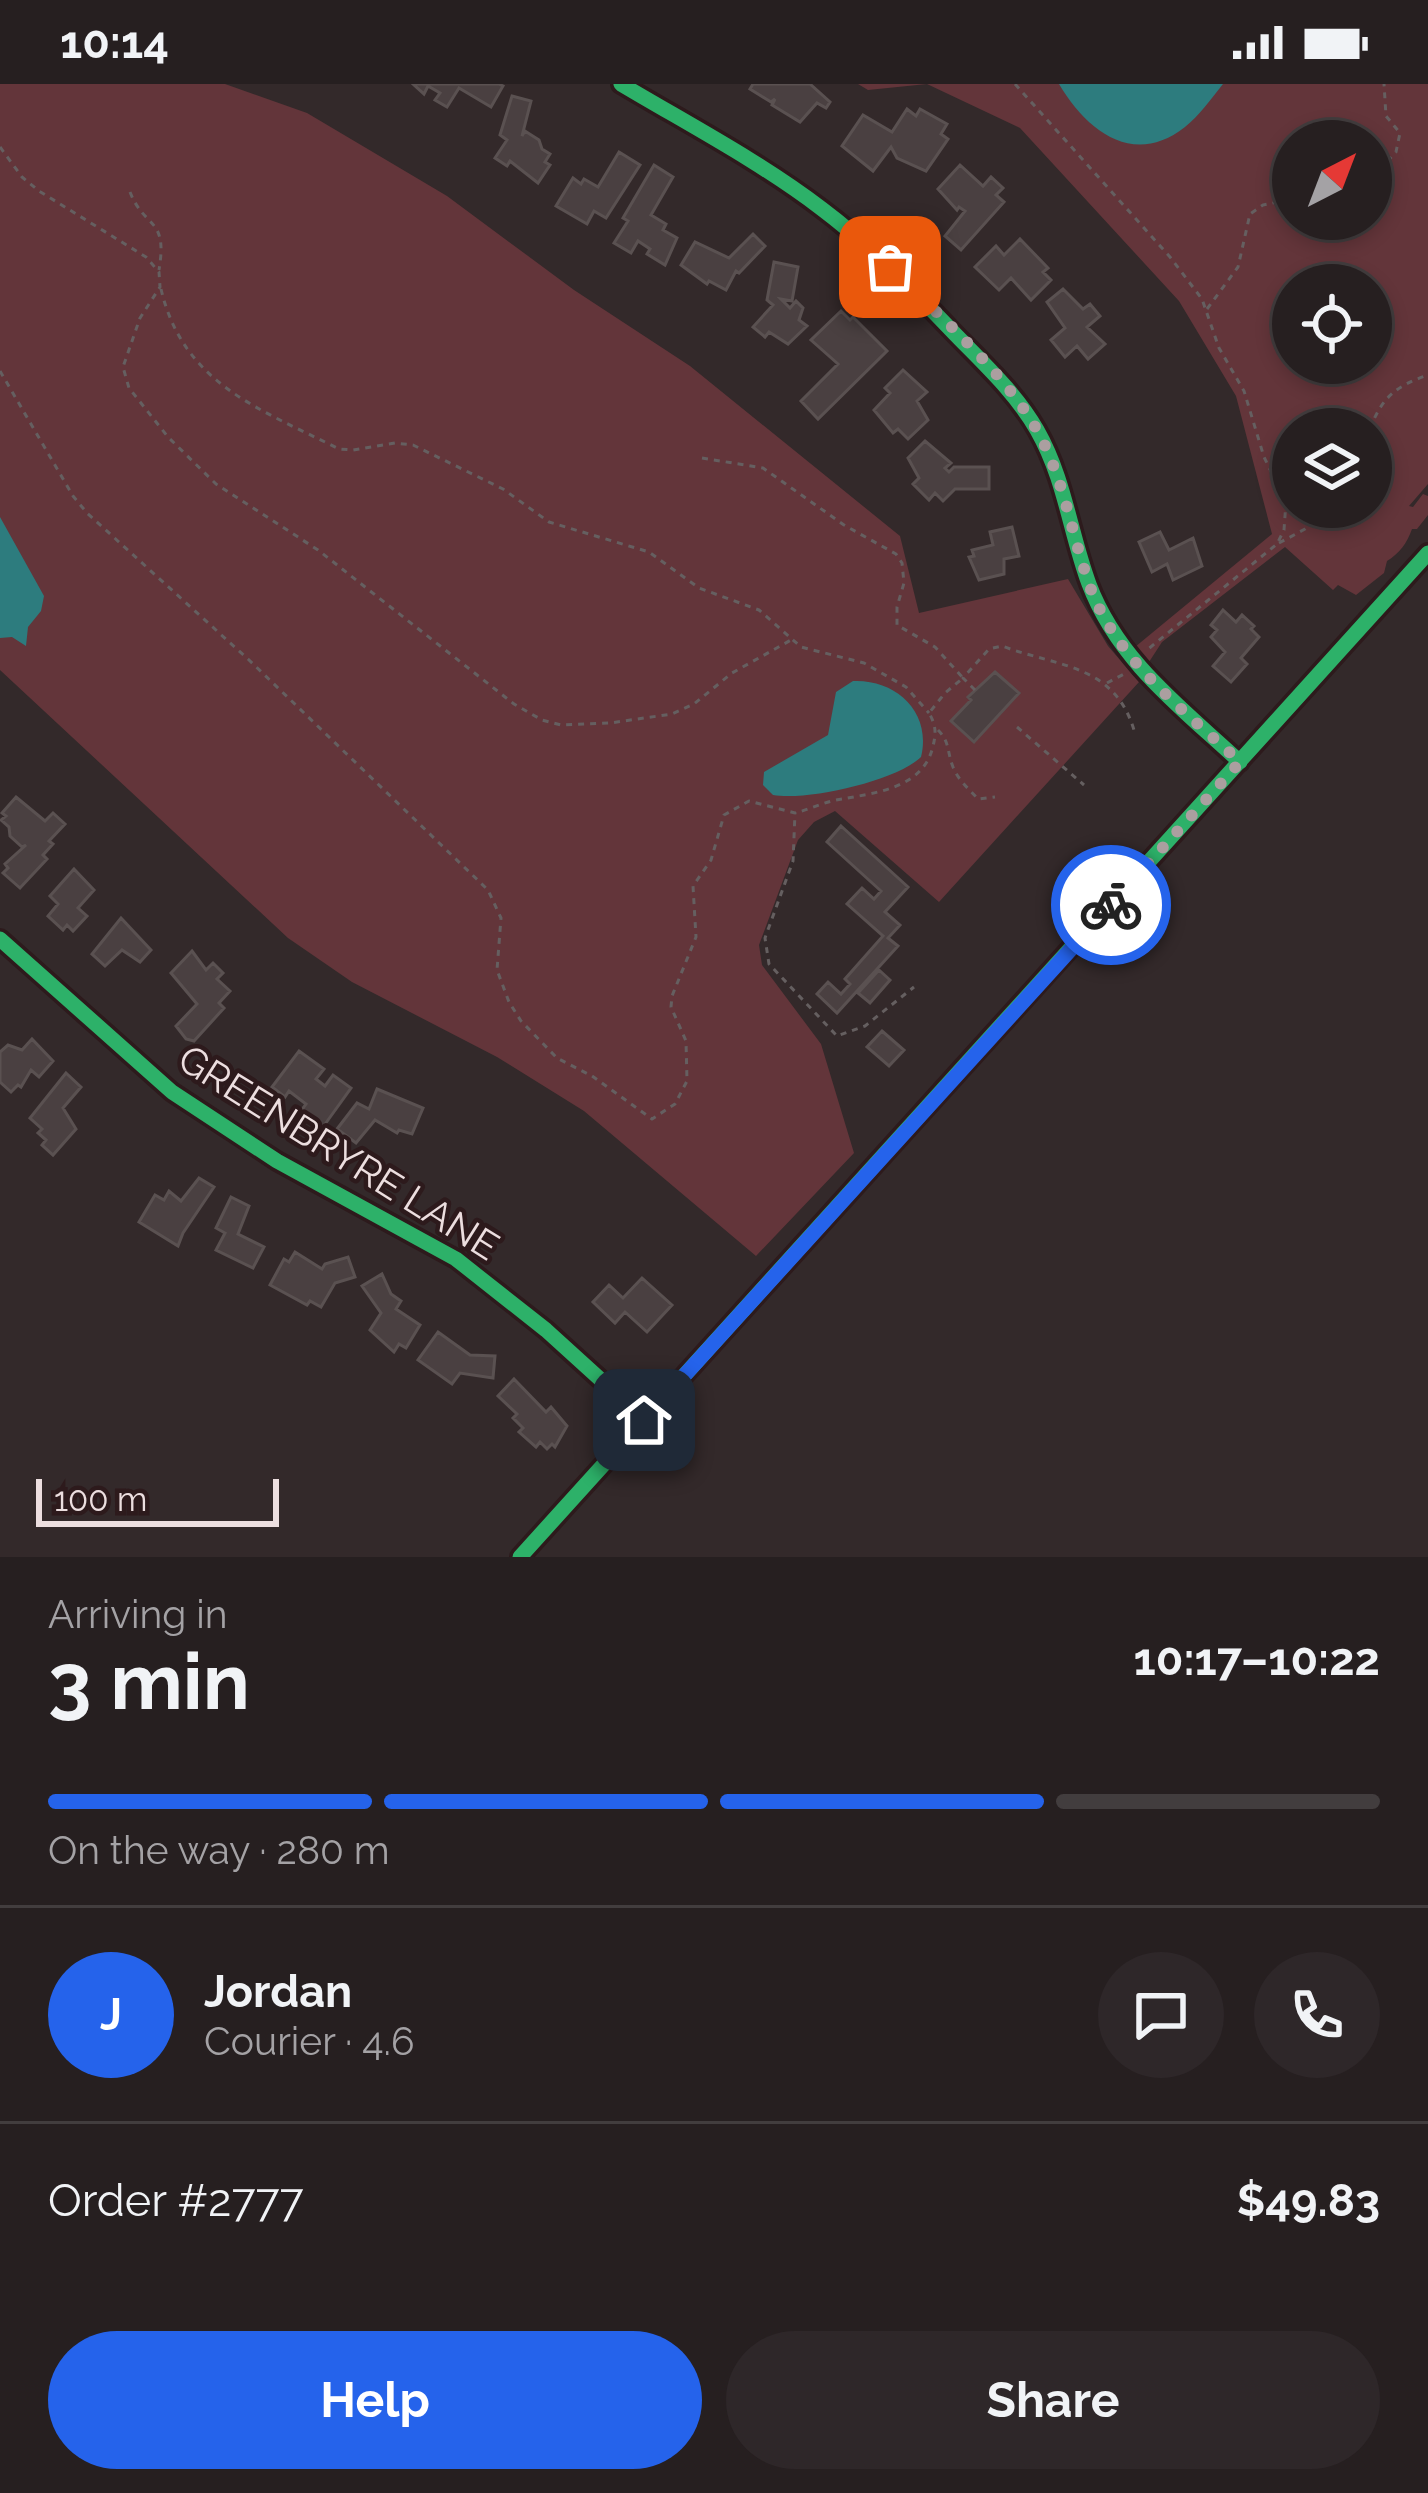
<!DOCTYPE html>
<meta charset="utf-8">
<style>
:root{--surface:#261f20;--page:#2e2729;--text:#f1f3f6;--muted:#a4a2a5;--line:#423d3e;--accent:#2563eb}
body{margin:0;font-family:Raleway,sans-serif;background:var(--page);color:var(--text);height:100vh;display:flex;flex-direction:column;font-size:45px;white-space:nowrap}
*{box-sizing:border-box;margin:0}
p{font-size:39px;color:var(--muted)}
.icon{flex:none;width:66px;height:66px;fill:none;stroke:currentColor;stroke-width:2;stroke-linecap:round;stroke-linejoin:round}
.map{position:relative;height:1473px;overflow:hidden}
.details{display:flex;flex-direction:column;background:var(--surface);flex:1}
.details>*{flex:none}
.needle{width:78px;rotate:42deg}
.tools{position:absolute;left:1272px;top:36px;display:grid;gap:24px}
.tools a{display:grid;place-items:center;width:120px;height:120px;border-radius:50%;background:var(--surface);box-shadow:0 6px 18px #0003,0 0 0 3px var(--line);font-size:60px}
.scale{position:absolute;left:36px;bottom:30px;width:243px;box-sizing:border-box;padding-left:12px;border:6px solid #ecdedf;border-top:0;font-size:33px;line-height:42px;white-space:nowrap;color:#ecdedf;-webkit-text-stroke:9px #2d1a1c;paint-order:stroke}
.pin{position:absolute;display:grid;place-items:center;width:102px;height:102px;color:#fff;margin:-51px;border-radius:24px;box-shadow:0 6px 18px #0006}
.courier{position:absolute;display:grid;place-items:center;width:120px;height:120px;margin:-60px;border:9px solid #2563eb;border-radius:50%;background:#fff;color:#222;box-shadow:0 3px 15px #0007}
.head em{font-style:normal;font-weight:700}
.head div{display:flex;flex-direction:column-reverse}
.head{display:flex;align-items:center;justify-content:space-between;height:204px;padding:0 48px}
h1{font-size:78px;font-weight:700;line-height:90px}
.bar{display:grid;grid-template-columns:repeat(4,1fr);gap:18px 12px;align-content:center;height:144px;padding:0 48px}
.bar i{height:15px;border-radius:9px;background:var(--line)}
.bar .current{background:var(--accent)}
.bar p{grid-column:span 4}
.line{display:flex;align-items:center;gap:30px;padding:0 48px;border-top:3px solid var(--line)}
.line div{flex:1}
.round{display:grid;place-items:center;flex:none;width:126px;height:126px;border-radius:63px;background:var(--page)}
.button{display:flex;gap:24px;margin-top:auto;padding:24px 48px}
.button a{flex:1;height:138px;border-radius:72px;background:var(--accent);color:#fff;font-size:48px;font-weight:700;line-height:138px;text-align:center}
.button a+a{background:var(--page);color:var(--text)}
.status{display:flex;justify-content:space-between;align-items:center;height:84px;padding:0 60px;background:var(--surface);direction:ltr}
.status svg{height:33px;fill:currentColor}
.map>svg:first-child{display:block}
.green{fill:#63353a;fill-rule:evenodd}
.water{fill:#2d7c7e}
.building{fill:#4a4041;stroke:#5a5151;stroke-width:3}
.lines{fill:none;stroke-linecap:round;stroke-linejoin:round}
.path{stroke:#655f60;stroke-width:3;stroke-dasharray:6 6;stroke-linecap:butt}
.minor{stroke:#666262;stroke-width:14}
.tertiary{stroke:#666262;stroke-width:16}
.cycleway-casing{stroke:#2d1a1c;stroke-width:22}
.cycleway{stroke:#2db169;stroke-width:15}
.done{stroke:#ab9fa0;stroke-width:12;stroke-dasharray:0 21.6}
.route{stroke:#2563eb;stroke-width:15}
.labels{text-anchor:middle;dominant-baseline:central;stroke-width:9;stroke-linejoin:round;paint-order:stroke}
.street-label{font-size:39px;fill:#ecdedf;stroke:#2d1a1c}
</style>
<div class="status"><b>10:14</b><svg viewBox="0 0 49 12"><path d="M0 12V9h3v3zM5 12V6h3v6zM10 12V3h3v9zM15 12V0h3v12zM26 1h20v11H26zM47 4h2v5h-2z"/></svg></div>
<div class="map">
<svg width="1428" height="1473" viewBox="0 0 1428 1473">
<rect width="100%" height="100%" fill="#33292a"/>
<path class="green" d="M0 0H225L307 29 447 112 574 206 690 282 900 452 919 529 1068 495 1108 562 1139 598 939 818 835 727 814 738 798 756 759 861 762 881 821 960 854 1069 756 1172 584 1027 497 973 352 898 288 854 0 586Z
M858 0H1428V400L1409 422 1413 423 1423 410 1428 412V431L1417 445H1412C1407 459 1400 469 1387 477L1384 489 1356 511 1338 501 1333 506 1285 463 1162 558 1149 578 1135 563 1272 450 1236 312 1179 217 1020 44 927 0 868 6ZM1293 57H1371V135H1293ZM1293 201H1371V279H1293ZM1293 345H1371V423H1293Z"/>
<path class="water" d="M1059 0H1223C1211 15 1199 32 1185 43 1133 84 1086 46 1059 0Z
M0 433 44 512 41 527 28 543 26 562 12 553 0 554Z
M853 597C896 595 932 628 921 673 896 697 808 717 773 711L763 701 764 688 828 651 836 608Z"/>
<path class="building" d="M413 0H499L503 2 491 23 459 4 447 23 435 16 440 9 428 2 424 10Z
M753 0H810L830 18 826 24 817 19 800 38 772 21 775 15 771 18 750 5Z
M512 12 531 17 522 52 525 47 539 56 542 65 550 70 545 78 550 81 538 99 510 77 507 82 495 74 507 56 500 51Z
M907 25 916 32 920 25 947 40 941 50 948 55 926 87 897 74 891 63 873 87 842 62 863 31 892 48Z
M619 68 640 81 606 134 594 127 587 140 556 122 573 94 581 100 584 95 598 103Z
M654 81 673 93 651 131 666 140 663 146 677 154 665 181 647 170 650 165 638 157 631 169 614 159 628 137 623 134Z
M960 81 983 102 991 93 1003 104 996 111 1004 118 961 166 945 152 965 127 959 123 957 126 938 105Z
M753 150 765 162 739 189 736 187 726 206 709 197 707 200 681 181 695 158 729 174Z
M1020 155 1048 184 1043 188 1051 196 1031 216 1011 194 999 206 975 183 996 162 1004 171Z
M774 178 798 183 792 217 781 215 790 224 796 217 803 224 799 236 807 242 788 260 769 248 765 253 753 243 773 221 767 216Z
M1063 205 1083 225 1090 220 1100 232 1087 243 1105 260 1088 275 1077 262 1065 273 1051 256 1065 244 1047 218Z
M841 227 850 236 853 233 887 267 818 335 801 317 838 280 811 256Z
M903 286 927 308 917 317 928 336 908 355 898 345 893 349 874 326 890 309 885 304Z
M925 357 951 379 945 384 949 388 954 383H989V405H955L943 417 935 409 929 416 913 400 919 394 908 374Z
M1012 443 1019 472 1004 475V490L979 496 969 473 974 472 972 466 993 461 990 448Z
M1160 448 1169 466 1193 454 1202 482 1173 496 1167 480 1152 488 1139 458Z
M1223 526 1236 538 1242 531 1254 542 1251 545 1259 553 1241 574 1247 580 1231 598 1213 582 1225 568 1211 553 1217 546 1211 541Z
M995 588 1019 609 974 658 951 637 971 616 968 613Z
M16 713 45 737 53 729 65 740 49 757 53 760 43 771 47 775 20 804 3 789 8 784 5 780 26 761 22 763 10 752 9 743 1 736 6 732 2 729Z
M841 742 908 803 885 828 900 841 888 854 898 862 837 929 817 910 828 898 841 910 850 900 845 895 883 852 847 820 862 804 874 815 881 807 827 758Z
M74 785 94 806 78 824 87 832 73 847 67 841 63 846 48 832 58 820 50 812Z
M121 834 151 866 140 878 122 866 105 882 92 870Z
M192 867 206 886 213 879 223 889 217 895 230 907 219 919 224 924 194 957 186 955 176 942 197 920 171 889Z
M879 886 890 896 870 919 858 909Z
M882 947 904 966 889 982 867 963Z
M32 955 53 977 39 993 31 986 21 1003 18 1001 11 1008 0 998V968L8 961 22 966Z
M299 967 324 985 316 995 325 1002 333 991 351 1004 323 1043 301 1027 306 1020 289 1007 285 1013 272 1003Z
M66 989 81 1003 63 1024 76 1045 53 1071 42 1061 46 1056 38 1049 42 1045 30 1034Z
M377 1005 423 1024 412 1050 399 1046 397 1049 375 1036 356 1059 337 1045 357 1019 369 1025Z
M199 1094 214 1103 183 1149 178 1162 139 1138 155 1111 164 1116 169 1107 181 1117Z
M231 1113 249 1122 238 1150 264 1163 253 1184 216 1166 225 1149 216 1144Z
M295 1168 322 1185 325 1180 348 1173 355 1193 335 1199 321 1223 310 1217 307 1221 270 1201 284 1175 289 1178Z
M382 1190 391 1210 401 1217 396 1225 420 1241 406 1264 399 1260 394 1268 370 1246 381 1229 362 1202Z
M642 1194 672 1221 647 1248 625 1228 615 1239 593 1218 609 1201 623 1214Z
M438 1248 470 1271 495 1272 493 1294 460 1289 452 1300 418 1276Z
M514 1295 546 1328 551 1323 567 1342 555 1363 552 1360 547 1365 540 1358 536 1363 519 1348 523 1344 513 1334 517 1330 498 1312Z"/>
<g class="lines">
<path class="path" d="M1015 0 1170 173 1202 215 1219 264 1244 307 1264 373 1286 418 1284 446 1277 460 1147 566
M0 63 22 93 39 107 146 173 159 188 160 203 140 234 123 283 129 304 168 353 216 400 318 466 514 620 542 636 561 641 610 639 672 630 694 620 732 589 791 556
M1371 95 1396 68 1400 49 1386 32 1384 0
M130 108C145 146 168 132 159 186
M161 205C183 300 260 325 339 365L353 366 395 359 413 361 503 405 549 438 649 468 699 504 759 526 801 563 864 579 906 603 929 629
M1207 225 1238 183 1250 130 1263 121 1293 115
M0 287 73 412 87 429 249 576 488 806 501 834 497 886 509 918 521 937 557 974 592 992 652 1035 675 1020 687 997 686 957 671 923 672 912 696 853 693 802 711 776 724 731 749 717 795 729 793 777 765 854 769 880 837 952 865 942 914 903
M1370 345C1382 313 1396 302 1428 291
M702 374 763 384 844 441 896 470 902 479 904 499 897 523V541L935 563 963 594 945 609 929 629C937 643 936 651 932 666 921 704 875 709 842 715 826 717 811 725 795 729
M1279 459 1305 445 1329 423
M1107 599 1124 590
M975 606 963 594 989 565 1002 562C1058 583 1114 580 1134 646
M1017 643 1084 701
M938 646C950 658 947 668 953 683 958 696 969 705 978 715L995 713"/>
<path class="minor" d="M0 855 172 1008 277 1077 456 1175 546 1246 644 1335
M520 1473 1240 678C1182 624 1118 577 1089 500 1070 449 1065 395 1037 346 1016 309 983 279 954 249 912 205 870 161 822 125 759 77 688 40 621 0"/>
<path class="tertiary" d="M1240 678 1428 469"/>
<g class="cycleway-casing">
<path id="cycleway" d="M621 0C688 40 759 77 822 125 870 161 912 205 954 249 983 279 1016 309 1037 346 1065 395 1070 449 1089 500 1118 577 1182 624 1240 678
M0 855 172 1008 277 1077 456 1175 546 1246 644 1335
M520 1473 1428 469"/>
</g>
<use href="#cycleway" class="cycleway"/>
</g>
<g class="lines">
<path class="done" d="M890 183C938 231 1006 289 1038 348 1064 396 1071 447 1088 497 1114 575 1182 624 1240 678L1111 821"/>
<path class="route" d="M644 1336 1111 821"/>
</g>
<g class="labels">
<g class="street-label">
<text transform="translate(339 1068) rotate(32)">GREENBRYRE LANE</text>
</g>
</g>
</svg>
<div class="tools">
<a><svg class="needle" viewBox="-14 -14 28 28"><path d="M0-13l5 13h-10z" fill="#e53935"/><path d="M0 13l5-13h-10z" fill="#a4a2a5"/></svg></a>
<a><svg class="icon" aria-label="locate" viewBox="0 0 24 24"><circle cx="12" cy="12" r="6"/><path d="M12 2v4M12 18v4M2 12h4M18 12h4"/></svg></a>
<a><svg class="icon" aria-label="layers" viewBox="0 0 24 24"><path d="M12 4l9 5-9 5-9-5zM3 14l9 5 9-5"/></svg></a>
</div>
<div class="scale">100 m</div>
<div class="pin" style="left:890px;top:183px;background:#ea580c"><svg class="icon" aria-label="bag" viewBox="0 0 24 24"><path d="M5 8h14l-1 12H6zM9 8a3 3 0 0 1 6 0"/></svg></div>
<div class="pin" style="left:644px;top:1336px;background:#1f2937"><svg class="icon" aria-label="home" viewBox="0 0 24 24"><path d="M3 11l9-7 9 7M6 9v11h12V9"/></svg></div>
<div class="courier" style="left:1111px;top:821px"><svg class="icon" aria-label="bike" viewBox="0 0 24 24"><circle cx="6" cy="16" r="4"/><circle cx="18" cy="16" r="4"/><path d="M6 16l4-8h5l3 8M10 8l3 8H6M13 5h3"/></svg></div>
</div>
<section class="details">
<div class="head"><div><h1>3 min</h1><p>Arriving in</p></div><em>10:17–10:22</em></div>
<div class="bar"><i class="current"></i><i class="current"></i><i class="current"></i><i></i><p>On the way · 280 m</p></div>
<div class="line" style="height:216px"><b class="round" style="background:var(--accent);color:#fff">J</b><div><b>Jordan</b><p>Courier · 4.6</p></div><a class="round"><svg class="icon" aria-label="chat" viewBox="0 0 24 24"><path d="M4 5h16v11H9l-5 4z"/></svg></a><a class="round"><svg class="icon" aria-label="phone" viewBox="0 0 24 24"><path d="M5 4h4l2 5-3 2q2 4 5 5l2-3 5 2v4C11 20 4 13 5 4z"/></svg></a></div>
<div class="line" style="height:156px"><div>Order #2777</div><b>$49.83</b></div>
<div class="button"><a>Help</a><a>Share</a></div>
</section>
